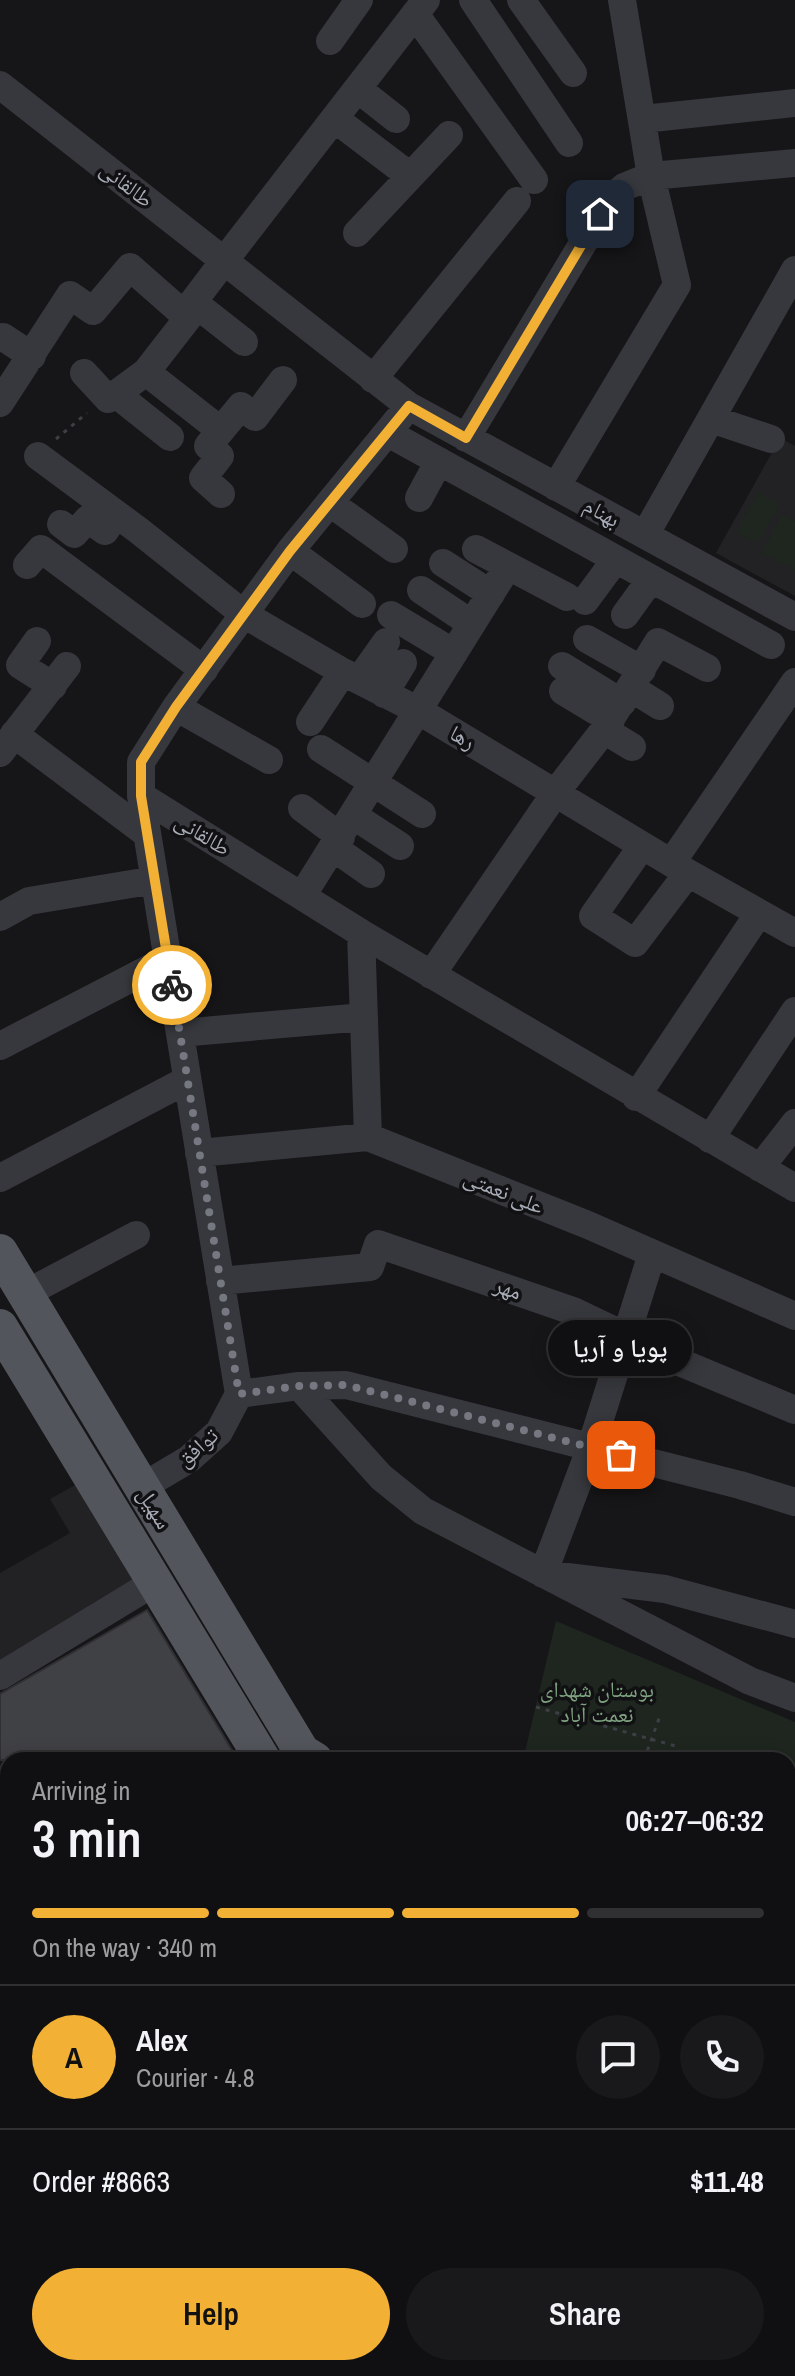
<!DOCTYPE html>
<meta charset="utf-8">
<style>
:root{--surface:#101012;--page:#19191b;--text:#f1f3f6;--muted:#9c9d9f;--line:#303032;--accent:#f2b134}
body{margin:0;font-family:"Archivo Narrow","Noto Naskh Arabic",sans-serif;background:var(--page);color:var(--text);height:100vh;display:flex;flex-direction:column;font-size:30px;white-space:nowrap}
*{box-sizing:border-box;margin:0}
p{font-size:26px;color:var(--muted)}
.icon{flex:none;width:44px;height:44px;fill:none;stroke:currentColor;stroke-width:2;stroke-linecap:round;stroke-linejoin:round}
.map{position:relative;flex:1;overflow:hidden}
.details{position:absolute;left:0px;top:1752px;width:796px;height:624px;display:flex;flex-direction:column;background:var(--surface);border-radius:24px 24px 0 0;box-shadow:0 4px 20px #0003,0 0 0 2px var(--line)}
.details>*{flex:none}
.pin{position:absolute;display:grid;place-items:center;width:68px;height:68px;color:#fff;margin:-34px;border-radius:16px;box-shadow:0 4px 12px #0006}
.courier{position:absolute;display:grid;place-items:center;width:80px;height:80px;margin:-40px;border:6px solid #f2b134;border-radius:50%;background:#fff;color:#222;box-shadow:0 2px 10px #0007}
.bubble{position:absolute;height:56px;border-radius:28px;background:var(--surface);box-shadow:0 4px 20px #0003,0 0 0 2px var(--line);font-size:26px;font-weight:600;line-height:56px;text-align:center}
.head em{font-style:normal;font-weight:600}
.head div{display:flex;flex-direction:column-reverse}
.head{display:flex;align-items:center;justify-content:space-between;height:136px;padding:0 32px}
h1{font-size:52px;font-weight:600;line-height:60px}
.bar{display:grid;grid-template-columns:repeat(4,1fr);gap:12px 8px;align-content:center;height:96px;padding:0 32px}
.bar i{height:10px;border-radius:6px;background:var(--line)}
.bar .selected{background:var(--accent)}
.bar p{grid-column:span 4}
.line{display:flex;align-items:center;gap:20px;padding:0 32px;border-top:2px solid var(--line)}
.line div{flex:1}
.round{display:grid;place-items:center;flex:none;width:84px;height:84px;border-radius:42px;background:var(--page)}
.cta{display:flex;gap:16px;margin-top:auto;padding:16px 32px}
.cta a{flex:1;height:92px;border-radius:48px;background:var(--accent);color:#111;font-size:32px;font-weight:600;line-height:92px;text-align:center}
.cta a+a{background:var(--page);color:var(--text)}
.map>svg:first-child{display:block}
.built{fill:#222225}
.green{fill:#1e261f}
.building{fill:#404145;stroke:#303034;stroke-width:2}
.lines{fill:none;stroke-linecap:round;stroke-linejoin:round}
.path{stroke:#3d3f44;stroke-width:3;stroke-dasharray:4 6;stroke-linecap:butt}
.minor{stroke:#37383d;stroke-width:28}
.major{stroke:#53555c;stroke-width:36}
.done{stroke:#757880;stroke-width:8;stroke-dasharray:0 14.4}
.route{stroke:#f2b134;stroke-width:10}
.labels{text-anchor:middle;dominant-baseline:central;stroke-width:7;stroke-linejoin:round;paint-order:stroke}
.street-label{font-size:22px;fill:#a8adb8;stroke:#111113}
.park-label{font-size:22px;fill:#7fa381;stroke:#111113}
</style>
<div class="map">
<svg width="795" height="2376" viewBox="0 0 795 2376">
<rect width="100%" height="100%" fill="#161618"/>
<path class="built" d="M780 438 795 446V596L716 553Z
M84 1480 144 1583 0 1666V1573L70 1533 50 1499Z
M788 2031 795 2033V2254L788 2253Z
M788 2255H795V2356L788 2357Z"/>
<path class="green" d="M758 492 780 504 758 543 736 532Z
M782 514 795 521V570L762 553Z
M556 1621 795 1722V1986L788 1983V1760H523Z"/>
<path class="building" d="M147 1610 238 1760H0V1694Z"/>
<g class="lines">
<path class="path" d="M56 439 87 413
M536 1707 679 1747
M644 1760 661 1713
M788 1793 795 1794
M788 1867 795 1865
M788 1911 795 1910"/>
<path class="minor" d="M473 0 569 143
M521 0 573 73
M415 14 534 180
M330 41 359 0
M0 85 409 406 795 617
M358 89 396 119
M335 119 410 176
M643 119 795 103
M357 233 449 135
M193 302 244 342
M3 337 32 356
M146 372 220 430
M84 373 108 399
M373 379 517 201
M0 403 70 295 93 311 130 267 188 318
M711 419 771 439
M388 433 771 645
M170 437 116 394 146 372 188 318 193 302 224 261 426 0
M466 438 609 200 624 187 651 176 795 163
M38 456 138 530 245 615 343 672 419 711 688 873 795 933
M556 487 677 285 651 176 622 0
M221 494 203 478 220 456 208 446 241 406 255 417 283 380
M419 498 439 461
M330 503 394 549
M61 524 74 534 88 519 105 531 116 514
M645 535 795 270
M476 549 567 597
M290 551 362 604
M443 563 491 594
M27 565 41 549 204 670
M421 590 472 624
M585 601 616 559
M391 615 454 653
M625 615 651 579
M587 639 642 670
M37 641 20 665 53 686
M562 666 622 703
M359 680 386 642
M631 688 660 706
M563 691 611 720
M384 694 403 663
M176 707 269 760
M310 722 343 672
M604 730 632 747
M14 734 147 834
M321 749 422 814
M0 753 67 666
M141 796 361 933 795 1188
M302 808 341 837
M354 816 400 846
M642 846 593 916 635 943 688 873
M334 848 371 874
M672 862 795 682
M302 896 508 566
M0 917 29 901 155 880
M361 933 368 1137
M431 975 556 792 604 730 658 642 707 668
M180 1033 364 1017
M0 1046 168 959
M636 1097 759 913
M710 1139 795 1011
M199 1153 368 1137 588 1225 795 1316
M760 1168 795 1123
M0 1178 187 1080
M652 1254 591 1447 543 1574 665 1589 795 1624
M220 1281 370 1267 378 1244 573 1311 682 1363 795 1410
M25 1294 136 1235
M299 1386 381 1477 423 1511 750 1681 795 1698
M239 1394 141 796V762L176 707 290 551 409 406
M239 1394 299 1386 346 1385 740 1485 795 1502
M142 1487 189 1459 219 1432 239 1394
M0 1676 155 1582
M0 2003 8 2018
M788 2014 795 2016
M0 2335 8 2332
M266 2368 271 2376
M744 2368 745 2376
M569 2376 628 2368"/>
<path class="major" d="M0 1252 302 1752 315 1760
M0 1327 263 1760
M380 2368V2376
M418 2368 419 2376"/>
</g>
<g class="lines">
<path class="done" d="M172 985 239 1394 299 1386 346 1385 621 1455"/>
<path class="route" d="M172 985 141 796V762L176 707 290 551 409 406 466 438 600 214"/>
</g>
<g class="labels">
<g class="street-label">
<text transform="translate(127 184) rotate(38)">طالقانی</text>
<text transform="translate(602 512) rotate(29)">بهنام</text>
<text transform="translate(463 737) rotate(30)">رها</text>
<text transform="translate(203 834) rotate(32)">طالقانی</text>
<text transform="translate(504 1191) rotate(22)">علی نعمتی</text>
<text transform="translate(508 1288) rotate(19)">مهر</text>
<text transform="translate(197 1447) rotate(-41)">توافق</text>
<text transform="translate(155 1508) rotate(59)">سهیل</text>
</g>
<g class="park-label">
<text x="597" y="1689">بوستان شهدای<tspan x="597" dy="25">نعمت آباد</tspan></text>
</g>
</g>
</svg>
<div class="pin" style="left:621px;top:1455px;background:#ea580c"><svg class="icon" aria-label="bag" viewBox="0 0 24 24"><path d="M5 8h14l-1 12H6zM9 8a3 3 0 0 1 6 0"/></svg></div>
<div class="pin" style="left:600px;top:214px;background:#1f2937"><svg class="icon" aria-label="home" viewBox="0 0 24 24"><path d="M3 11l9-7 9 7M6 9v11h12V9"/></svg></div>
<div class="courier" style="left:172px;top:985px"><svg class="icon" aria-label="bike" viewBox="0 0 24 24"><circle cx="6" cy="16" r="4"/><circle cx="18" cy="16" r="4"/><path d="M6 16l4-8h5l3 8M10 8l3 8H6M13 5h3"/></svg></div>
<div class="bubble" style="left:548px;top:1320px;width:144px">پویا و آریا</div>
<section class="details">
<div class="head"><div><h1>3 min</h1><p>Arriving in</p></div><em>06:27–06:32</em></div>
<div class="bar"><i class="selected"></i><i class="selected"></i><i class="selected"></i><i></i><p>On the way · 340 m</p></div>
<div class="line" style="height:144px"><b class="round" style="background:var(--accent);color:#111">A</b><div><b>Alex</b><p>Courier · 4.8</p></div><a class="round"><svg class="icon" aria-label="chat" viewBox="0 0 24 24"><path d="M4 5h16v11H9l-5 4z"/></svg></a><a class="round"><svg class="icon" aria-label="phone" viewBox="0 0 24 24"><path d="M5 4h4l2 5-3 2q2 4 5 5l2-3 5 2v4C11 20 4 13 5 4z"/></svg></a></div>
<div class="line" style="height:104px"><div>Order #8663</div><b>$11.48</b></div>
<div class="cta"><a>Help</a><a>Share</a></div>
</section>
</div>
